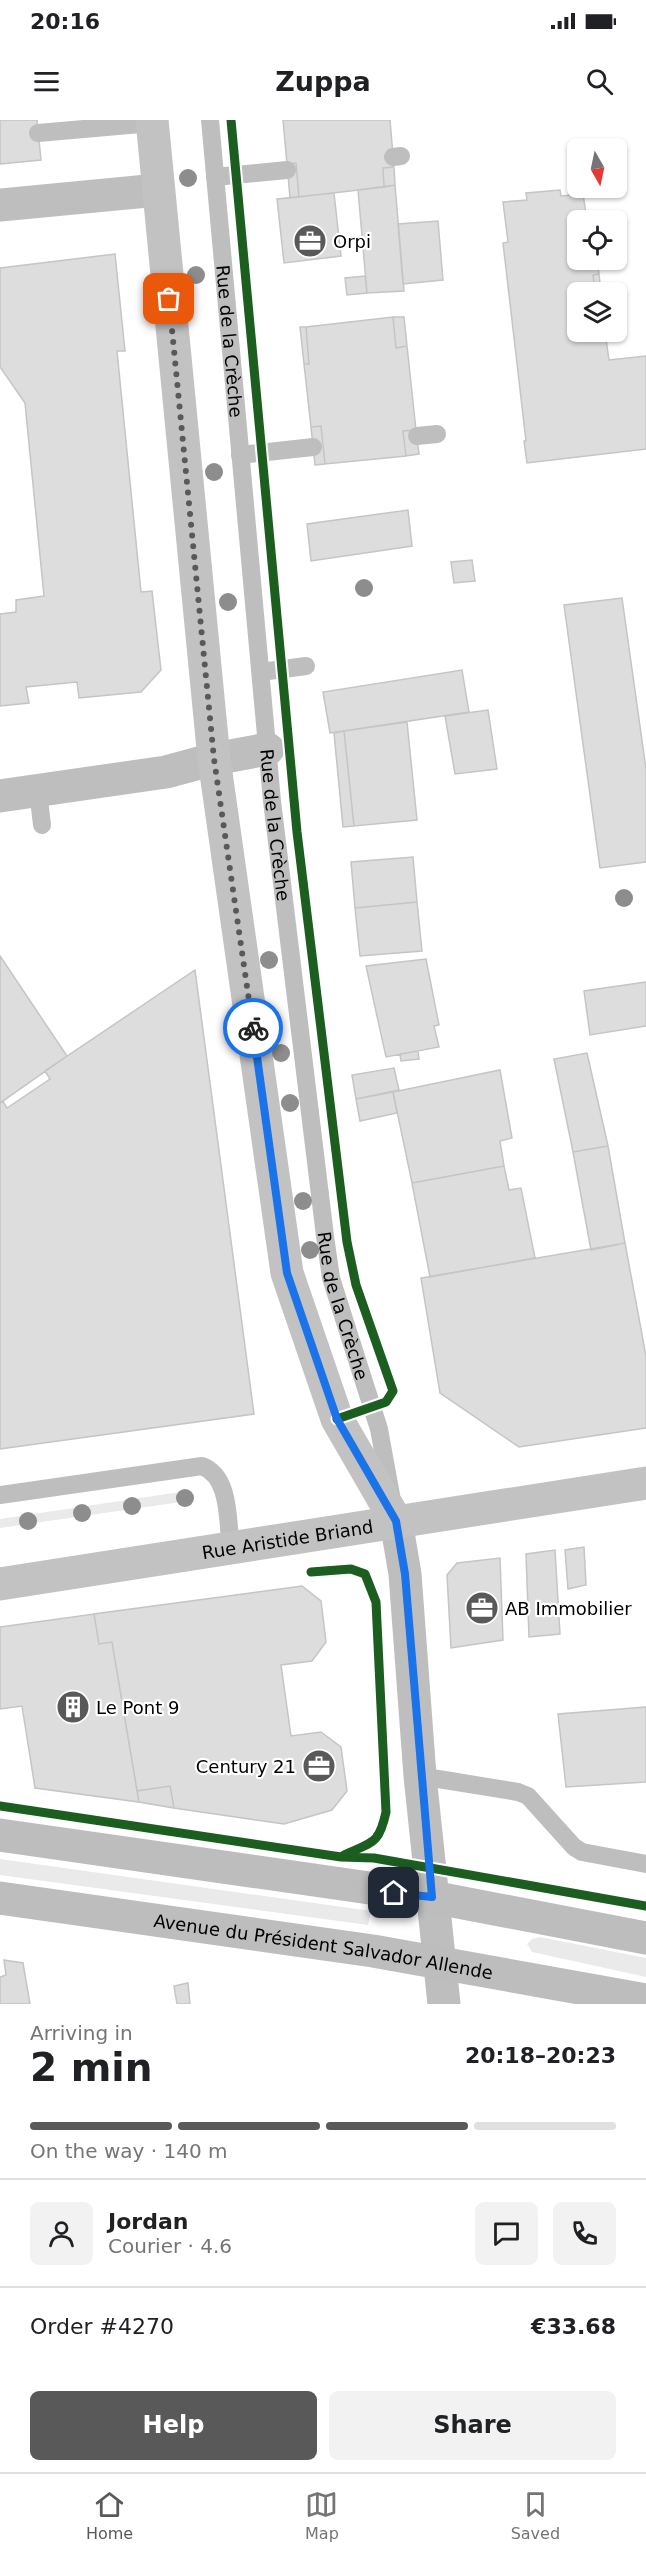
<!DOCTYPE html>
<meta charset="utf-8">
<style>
:root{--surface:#fff;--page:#f2f2f2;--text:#202124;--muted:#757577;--line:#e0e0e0;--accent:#595959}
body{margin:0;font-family:"DejaVu Sans",sans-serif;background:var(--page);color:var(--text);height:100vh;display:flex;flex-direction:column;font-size:22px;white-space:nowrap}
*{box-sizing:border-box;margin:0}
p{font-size:20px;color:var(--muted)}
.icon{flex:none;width:33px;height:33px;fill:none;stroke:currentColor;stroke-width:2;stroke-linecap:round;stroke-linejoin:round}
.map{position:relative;height:1884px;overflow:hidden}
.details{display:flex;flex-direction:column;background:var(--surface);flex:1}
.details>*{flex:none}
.needle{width:39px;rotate:171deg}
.tools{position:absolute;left:567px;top:18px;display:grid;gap:12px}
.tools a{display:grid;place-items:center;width:60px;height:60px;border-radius:9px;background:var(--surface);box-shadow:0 2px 4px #0004;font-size:30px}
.pin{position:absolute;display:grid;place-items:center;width:51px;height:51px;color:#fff;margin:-26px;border-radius:12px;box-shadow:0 3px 9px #0006}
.courier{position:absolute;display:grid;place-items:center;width:60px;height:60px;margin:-30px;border:4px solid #1a73e8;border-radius:50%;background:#fff;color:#222;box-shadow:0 2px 8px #0007}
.summary em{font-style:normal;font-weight:800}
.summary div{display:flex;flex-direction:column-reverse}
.summary{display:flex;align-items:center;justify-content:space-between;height:102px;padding:0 30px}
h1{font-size:39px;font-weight:800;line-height:45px}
.bar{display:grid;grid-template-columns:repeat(4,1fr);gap:9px 6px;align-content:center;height:72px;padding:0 30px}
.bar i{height:8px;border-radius:4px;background:var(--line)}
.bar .current{background:var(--accent)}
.bar p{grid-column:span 4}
.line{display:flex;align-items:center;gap:15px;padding:0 30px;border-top:2px solid var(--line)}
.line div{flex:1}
.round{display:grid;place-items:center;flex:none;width:63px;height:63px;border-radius:9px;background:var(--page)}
.primary-button{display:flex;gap:12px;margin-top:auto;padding:12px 30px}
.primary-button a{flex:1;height:69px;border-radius:9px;background:var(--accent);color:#fff;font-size:24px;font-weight:800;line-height:69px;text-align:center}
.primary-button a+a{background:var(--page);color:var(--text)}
.status{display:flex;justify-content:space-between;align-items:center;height:42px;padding:0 30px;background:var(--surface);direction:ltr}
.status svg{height:16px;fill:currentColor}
header{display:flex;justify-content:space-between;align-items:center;height:78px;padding:0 30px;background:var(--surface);font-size:27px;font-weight:800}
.menu{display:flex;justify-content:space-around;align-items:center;height:84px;border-top:2px solid var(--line);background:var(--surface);font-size:16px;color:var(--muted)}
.menu a{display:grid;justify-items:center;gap:3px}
.menu .current{color:var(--accent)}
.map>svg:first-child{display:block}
.green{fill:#eaeaea}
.building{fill:#ddd;stroke:#c5c5c5;stroke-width:1.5}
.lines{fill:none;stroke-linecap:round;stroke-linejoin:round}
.lane{stroke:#bebebe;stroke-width:18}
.street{stroke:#bebebe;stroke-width:33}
.secondary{stroke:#c2c2c2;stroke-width:33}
.primary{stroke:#bdbdbd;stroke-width:33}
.cycleway-casing{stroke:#fff;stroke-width:13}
.cycleway{stroke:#1b5e20;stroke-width:9}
.tree{fill:#8d8d8d}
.done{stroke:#595959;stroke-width:6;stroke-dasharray:0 10.8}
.route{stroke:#1a73e8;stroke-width:8}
.labels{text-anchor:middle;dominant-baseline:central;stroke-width:4.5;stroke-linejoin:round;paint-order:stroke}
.poi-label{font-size:18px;fill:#000;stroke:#fff;text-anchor:start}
.street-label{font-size:18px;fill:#000;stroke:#fff}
</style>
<div class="status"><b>20:16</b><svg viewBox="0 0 49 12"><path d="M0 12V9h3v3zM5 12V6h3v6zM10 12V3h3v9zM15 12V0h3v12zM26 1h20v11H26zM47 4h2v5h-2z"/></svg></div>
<header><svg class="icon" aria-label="menu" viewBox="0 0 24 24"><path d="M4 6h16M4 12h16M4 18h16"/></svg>Zuppa<svg class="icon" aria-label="search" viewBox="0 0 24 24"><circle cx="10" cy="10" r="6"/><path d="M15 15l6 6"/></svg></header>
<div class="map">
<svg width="646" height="1884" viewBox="0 0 646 1884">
<rect width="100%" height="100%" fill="#fff"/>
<path class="green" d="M187 1371 188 1381 0 1408V1399Z
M0 1739 371 1791 368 1805 0 1755Z
M540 1817 646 1838V1857L532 1832 527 1824 532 1819Z"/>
<path class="building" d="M0 0H37L41 40 0 44Z
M283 0H390L394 47 383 48 384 67 299 77 296 43 287 44Z
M296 43 299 77 290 78 287 44Z
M394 47 395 65 384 67 383 48Z
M395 65 404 171 367 173 358 70Z
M560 70 561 76 583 74 587 100H578V140H597L599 154 593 155 595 172H578V212H605L609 240 646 236V329L527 343 524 321H526L503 123 508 122 503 82 527 80 526 73Z
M334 73 341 136 284 143 277 79Z
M438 101 443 160 403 164 398 104Z
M115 134 125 231H117L141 472 152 471 161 550 141 572 79 578 77 562 26 567 29 583 0 586V494L16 492V480L44 476 25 283 0 247V148Z
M599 154 601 172H595L593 155Z
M365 156 367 173 347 175 345 158Z
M393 197H404L407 226 396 228Z
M393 197 396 228 407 226 416 310 403 311 406 336 325 344 321 306 311 307 304 244H309L306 207Z
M300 207H306L309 244H304Z
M321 306 325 344 315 345 311 307Z
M416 310 419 334 406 336 403 311Z
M408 390 412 426 311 441 307 404Z
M472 440 475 461 454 463 451 442Z
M622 478 646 649V742L600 748 564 485Z
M462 550 469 592 330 613 323 572Z
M488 590 497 649 455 654 445 596Z
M407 602 417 700 354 706 344 611Z
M344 611 354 706 343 707 334 613Z
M413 737 417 782 355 788 351 742Z
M417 782 422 831 360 836 355 788Z
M0 836 67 936 0 983Z
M426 839 439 905 434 906 439 927 386 937 366 846Z
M195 850 254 1294 0 1329V983L3 981 7 988 50 959 45 951Z
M646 862V906L590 915 584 871Z
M418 931 419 939 401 941 400 934Z
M587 933 608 1026 573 1032 554 939Z
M394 948 399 970 356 979 352 955Z
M500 950 512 1018 500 1021 504 1046 412 1063 393 972Z
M393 972 397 993 360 1001 356 979Z
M608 1026 625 1123 591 1130 573 1032Z
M504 1046 509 1070 521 1068 535 1138 430 1157 412 1063Z
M625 1123 646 1236V1308L519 1327 440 1273 421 1158Z
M584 1427 586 1465 568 1469 565 1430Z
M555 1430 560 1514 529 1517 526 1434Z
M500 1438 503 1520 451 1528 447 1455 457 1443Z
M302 1466 321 1481 326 1522 312 1541 281 1545 291 1616 321 1612 341 1627 347 1671 332 1690 284 1704 174 1688 170 1666 137 1671 112 1522 99 1524 94 1494Z
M94 1494 99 1524 112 1522 139 1682 35 1668 22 1586 0 1589V1507Z
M646 1587V1662L566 1667 558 1594Z
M170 1666 174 1688 139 1682 137 1671Z
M4 1840 23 1843 30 1884H0V1857L6 1855Z
M188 1863 190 1884H177L174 1866Z"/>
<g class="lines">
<g class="lane">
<path id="s1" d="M210 0 272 681 325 1116 331 1158 379 1309 391 1375"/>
<path d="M38 13 152 3"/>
<path d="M393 37 401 36"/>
<path d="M215 57 287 50"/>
<path d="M417 316 437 314"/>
<path d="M240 335 313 327"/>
<path d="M261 552 306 546"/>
<path d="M38 671 42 705"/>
<path d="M0 1375 202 1346C231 1357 227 1401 231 1428"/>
<path d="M420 1656 518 1672 528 1676 574 1727 582 1732 646 1744"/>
</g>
<path class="street" d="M0 85 158 70
M0 676 166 652 214 639 268 629
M396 1401 405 1454 420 1656 444 1884"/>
<g class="secondary">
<path d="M152 0 214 639 287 1153 337 1299 396 1401"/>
<path id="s2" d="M0 1464 646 1363"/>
</g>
<g class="primary">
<path d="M0 1715 432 1777 646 1818"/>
<path id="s3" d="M0 1778 373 1831 646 1880"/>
</g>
<g class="cycleway-casing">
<path id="cycleway" d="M231 0 297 712 347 1122 356 1165 393 1271 386 1282 337 1299
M311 1452 351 1449 365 1454 376 1482 386 1692C379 1725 372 1722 344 1735
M0 1686 341 1737 374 1738 646 1786"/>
</g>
<use href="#cycleway" class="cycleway"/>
</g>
<g class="tree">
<circle cx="188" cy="58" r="9"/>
<circle cx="196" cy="155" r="9"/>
<circle cx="214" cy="352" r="9"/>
<circle cx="364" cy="468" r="9"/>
<circle cx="228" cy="482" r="9"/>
<circle cx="624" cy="778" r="9"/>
<circle cx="269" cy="840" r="9"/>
<circle cx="281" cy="933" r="9"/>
<circle cx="290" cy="983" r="9"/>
<circle cx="303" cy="1081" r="9"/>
<circle cx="310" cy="1130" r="9"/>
<circle cx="185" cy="1378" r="9"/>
<circle cx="132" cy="1386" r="9"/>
<circle cx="82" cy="1393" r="9"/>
<circle cx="28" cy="1401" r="9"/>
</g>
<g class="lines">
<path class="done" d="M169 179 214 639 253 908"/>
<path class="route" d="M253 908 287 1153 337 1299 396 1401 405 1454 432 1777 394 1773"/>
</g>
<defs>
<g id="office-disc" transform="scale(1.725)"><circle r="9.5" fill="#595959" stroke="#fff"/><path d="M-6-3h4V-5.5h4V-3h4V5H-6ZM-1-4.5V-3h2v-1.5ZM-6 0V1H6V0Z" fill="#fff"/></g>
<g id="building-disc" transform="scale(1.725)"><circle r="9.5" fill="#595959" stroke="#fff"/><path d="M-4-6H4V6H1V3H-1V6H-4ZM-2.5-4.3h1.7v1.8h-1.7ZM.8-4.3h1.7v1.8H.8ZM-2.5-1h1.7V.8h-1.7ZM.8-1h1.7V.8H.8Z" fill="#fff"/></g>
</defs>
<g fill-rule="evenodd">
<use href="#office-disc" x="310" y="121"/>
<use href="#office-disc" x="482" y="1488"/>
<use href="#building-disc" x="73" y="1587"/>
<use href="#office-disc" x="319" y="1646"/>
</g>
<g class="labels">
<g class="poi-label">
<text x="333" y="121">Orpi</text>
<text x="505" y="1488">AB Immobilier</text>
<text x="96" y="1587">Le Pont 9</text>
<text x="296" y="1646" text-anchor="end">Century 21</text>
</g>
<g class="street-label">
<text stroke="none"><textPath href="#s1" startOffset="222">Rue de la Crèche</textPath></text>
<text stroke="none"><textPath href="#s1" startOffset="708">Rue de la Crèche</textPath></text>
<text stroke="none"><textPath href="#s1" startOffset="1194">Rue de la Crèche</textPath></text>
<text stroke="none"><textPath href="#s2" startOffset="291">Rue Aristide Briand</textPath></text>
<text stroke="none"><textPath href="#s3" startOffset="327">Avenue du Président Salvador Allende</textPath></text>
</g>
</g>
</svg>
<div class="tools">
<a><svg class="needle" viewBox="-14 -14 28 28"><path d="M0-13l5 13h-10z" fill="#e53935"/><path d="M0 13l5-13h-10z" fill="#757577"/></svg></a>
<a><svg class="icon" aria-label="locate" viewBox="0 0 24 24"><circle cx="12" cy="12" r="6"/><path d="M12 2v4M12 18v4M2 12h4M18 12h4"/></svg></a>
<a><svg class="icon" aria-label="layers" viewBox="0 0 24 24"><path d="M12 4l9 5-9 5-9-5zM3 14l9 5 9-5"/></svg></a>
</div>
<div class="pin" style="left:169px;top:179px;background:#ea580c"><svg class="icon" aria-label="bag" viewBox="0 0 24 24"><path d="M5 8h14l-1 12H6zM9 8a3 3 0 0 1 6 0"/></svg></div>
<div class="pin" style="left:394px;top:1773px;background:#1f2937"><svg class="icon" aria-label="home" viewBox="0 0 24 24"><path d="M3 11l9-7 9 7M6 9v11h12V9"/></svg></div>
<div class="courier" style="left:253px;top:908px"><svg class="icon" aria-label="bike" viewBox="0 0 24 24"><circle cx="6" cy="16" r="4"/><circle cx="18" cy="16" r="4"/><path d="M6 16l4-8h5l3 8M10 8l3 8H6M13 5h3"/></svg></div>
</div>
<section class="details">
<div class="summary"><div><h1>2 min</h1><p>Arriving in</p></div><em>20:18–20:23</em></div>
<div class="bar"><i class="current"></i><i class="current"></i><i class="current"></i><i></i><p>On the way · 140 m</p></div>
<div class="line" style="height:108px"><a class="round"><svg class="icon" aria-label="person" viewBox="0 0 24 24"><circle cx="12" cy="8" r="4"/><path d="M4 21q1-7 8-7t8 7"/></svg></a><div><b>Jordan</b><p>Courier · 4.6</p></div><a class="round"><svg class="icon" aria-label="chat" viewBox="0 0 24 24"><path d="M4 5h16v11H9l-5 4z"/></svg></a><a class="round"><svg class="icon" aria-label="phone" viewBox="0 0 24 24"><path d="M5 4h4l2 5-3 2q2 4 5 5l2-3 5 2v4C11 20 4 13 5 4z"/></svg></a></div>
<div class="line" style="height:78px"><div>Order #4270</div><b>€33.68</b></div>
<div class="primary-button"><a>Help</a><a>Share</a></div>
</section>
<nav class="menu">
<a class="current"><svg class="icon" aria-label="home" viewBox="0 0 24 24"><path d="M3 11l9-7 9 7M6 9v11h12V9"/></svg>Home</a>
<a><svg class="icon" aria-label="map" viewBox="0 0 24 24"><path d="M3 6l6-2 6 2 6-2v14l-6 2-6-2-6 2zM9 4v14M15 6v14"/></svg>Map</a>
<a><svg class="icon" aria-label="saved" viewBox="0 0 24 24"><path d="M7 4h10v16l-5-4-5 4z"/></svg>Saved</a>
</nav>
